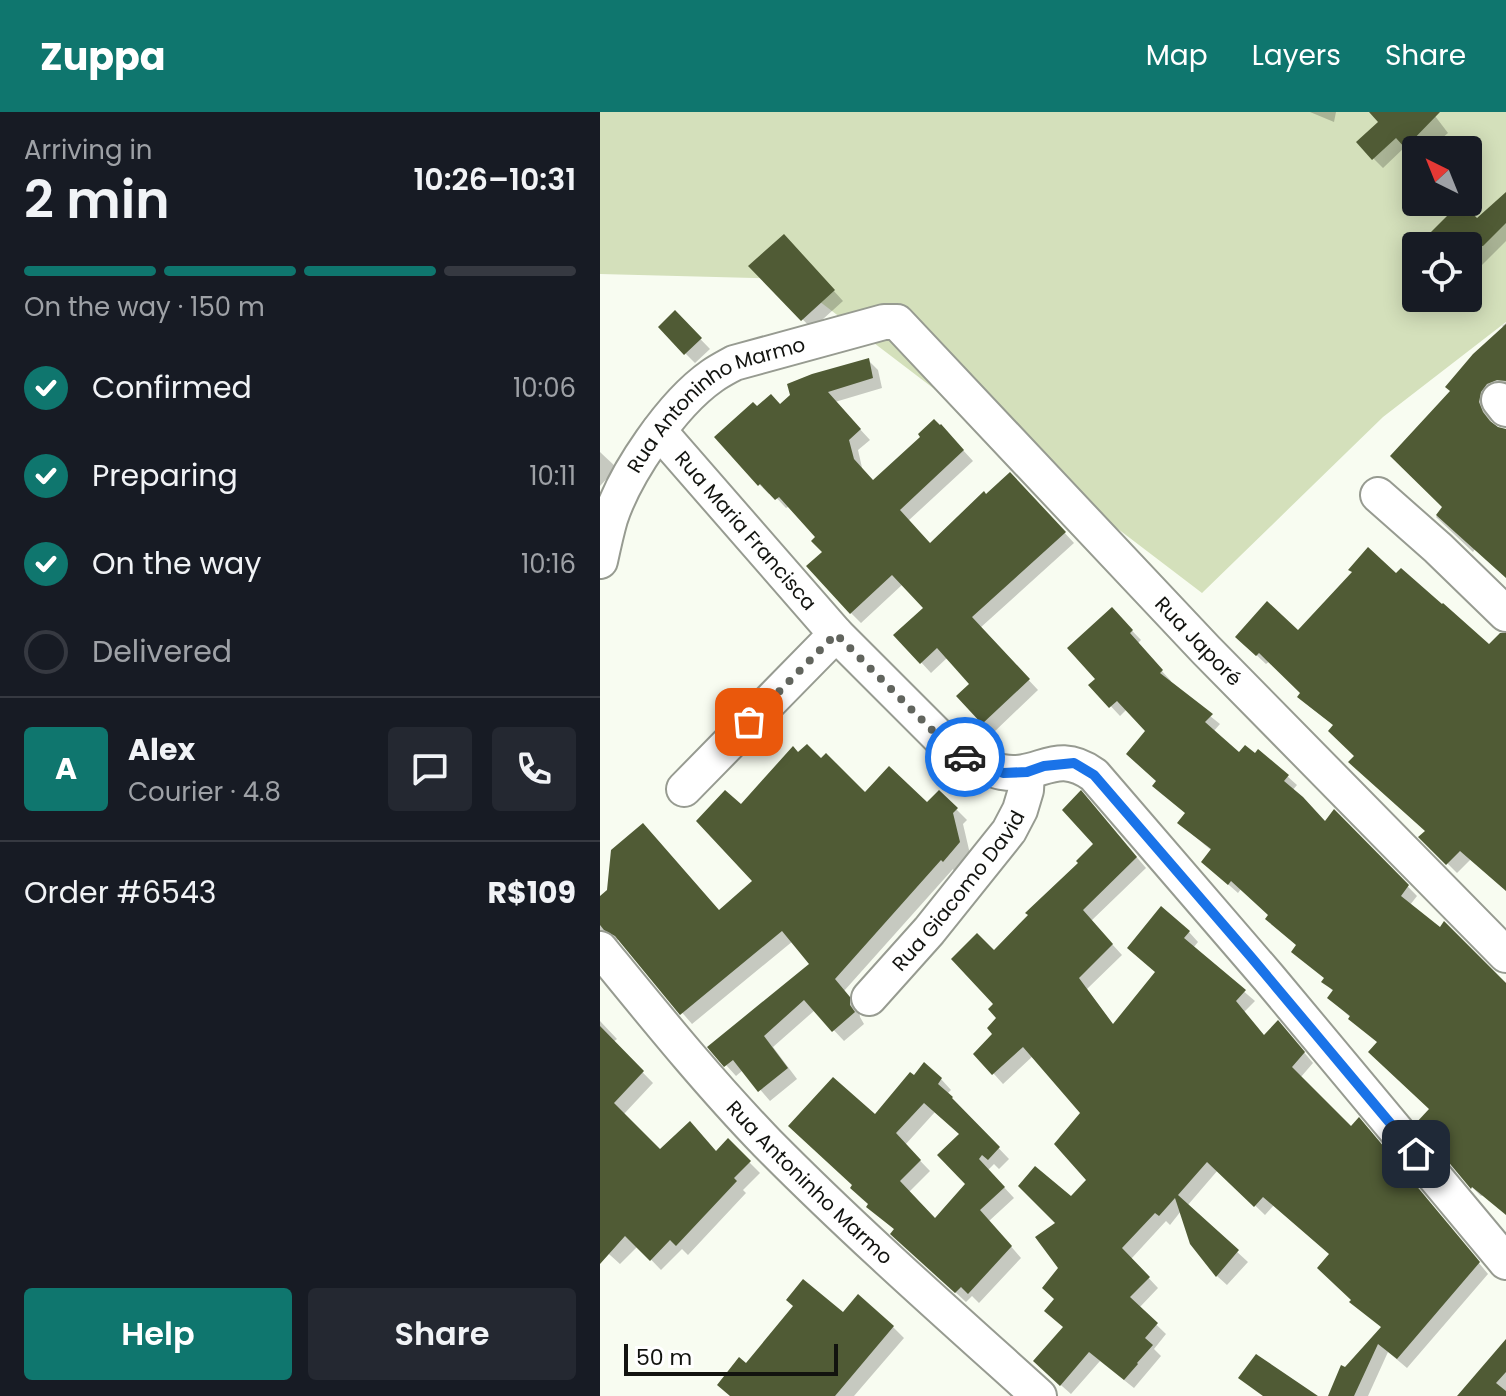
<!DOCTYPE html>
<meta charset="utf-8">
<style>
:root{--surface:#171b24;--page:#242831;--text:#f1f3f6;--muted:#9ea1a6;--line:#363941;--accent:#0f766e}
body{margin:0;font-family:Poppins,sans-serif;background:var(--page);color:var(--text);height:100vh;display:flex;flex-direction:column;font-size:30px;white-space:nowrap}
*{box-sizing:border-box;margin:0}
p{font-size:26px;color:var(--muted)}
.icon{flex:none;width:44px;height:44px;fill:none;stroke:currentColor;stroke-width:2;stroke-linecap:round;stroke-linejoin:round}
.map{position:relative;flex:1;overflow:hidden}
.details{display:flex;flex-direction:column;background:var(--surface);width:600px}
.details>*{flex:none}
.needle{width:52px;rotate:317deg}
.controls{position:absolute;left:802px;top:24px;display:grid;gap:16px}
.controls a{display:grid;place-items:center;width:80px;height:80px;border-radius:8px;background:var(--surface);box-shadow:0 4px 20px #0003;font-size:40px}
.scale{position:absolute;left:24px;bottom:20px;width:214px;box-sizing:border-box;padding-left:8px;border:4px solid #12130f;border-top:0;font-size:22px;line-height:28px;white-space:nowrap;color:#12130f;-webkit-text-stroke:6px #fff;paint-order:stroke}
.pin{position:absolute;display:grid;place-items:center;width:68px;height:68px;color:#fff;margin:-34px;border-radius:16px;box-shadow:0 4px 12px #0006}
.courier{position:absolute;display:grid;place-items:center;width:80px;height:80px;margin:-40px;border:6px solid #1a73e8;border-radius:50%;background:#fff;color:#222;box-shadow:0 2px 10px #0007}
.summary em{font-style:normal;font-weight:600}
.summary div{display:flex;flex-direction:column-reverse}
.summary{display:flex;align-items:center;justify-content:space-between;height:136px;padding:0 24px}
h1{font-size:52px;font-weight:600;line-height:60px}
.bar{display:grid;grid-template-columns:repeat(4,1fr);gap:12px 8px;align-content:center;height:96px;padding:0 24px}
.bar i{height:10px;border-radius:6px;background:var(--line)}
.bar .selected{background:var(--accent)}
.bar p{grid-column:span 4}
.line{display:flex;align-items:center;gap:20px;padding:0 24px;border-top:2px solid var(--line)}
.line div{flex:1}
.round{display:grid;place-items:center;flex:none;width:84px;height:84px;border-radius:8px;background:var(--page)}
ol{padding:0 24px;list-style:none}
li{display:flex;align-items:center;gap:24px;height:88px}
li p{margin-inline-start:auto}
li .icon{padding:8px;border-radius:50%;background:var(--accent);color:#fff;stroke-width:4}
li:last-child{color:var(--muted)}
li i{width:44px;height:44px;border:4px solid var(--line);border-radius:50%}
.cta{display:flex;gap:16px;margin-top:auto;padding:16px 24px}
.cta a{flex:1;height:92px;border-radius:8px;background:var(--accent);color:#fff;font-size:32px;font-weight:600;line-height:92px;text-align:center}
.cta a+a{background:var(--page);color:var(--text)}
header{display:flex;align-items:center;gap:48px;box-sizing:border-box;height:112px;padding:0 40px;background:var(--accent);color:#fff}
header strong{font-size:38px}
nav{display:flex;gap:44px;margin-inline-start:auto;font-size:28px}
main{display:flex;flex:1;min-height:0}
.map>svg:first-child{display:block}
.green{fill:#d4e0bb;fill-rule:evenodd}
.shadow{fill:#0003;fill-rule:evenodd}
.building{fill:#505b35;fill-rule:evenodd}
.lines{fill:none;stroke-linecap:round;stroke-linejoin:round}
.minor-casing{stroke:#979b91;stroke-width:38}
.minor{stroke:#fff;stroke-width:34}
.done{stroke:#62655e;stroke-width:8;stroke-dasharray:0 14.4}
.route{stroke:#1a73e8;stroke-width:10}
.labels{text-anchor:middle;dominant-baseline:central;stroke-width:8;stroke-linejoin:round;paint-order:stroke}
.street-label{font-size:20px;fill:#12130f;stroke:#fff}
</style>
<header>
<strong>Zuppa</strong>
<nav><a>Map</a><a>Layers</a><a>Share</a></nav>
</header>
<main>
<section class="details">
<div class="summary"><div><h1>2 min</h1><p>Arriving in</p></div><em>10:26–10:31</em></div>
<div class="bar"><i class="selected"></i><i class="selected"></i><i class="selected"></i><i></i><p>On the way · 150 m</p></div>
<ol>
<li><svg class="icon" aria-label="check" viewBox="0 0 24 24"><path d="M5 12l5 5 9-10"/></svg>Confirmed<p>10:06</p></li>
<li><svg class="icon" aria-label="check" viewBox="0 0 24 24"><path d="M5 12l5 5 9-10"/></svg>Preparing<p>10:11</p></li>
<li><svg class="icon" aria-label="check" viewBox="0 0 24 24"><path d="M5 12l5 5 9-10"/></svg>On the way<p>10:16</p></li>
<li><i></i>Delivered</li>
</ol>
<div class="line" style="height:144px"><b class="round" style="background:var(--accent);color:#fff">A</b><div><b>Alex</b><p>Courier · 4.8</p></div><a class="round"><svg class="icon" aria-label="chat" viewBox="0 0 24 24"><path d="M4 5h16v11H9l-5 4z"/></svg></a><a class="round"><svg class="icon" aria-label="phone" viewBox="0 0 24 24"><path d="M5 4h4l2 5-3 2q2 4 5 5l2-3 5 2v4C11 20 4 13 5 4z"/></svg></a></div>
<div class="line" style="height:104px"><div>Order #6543</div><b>R$109</b></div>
<div class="cta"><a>Help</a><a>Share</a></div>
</section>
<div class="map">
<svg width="906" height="1284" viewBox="0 0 906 1284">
<rect width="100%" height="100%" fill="#f8fcf1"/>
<path class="green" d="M0 0H906V210L783 305 602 481 190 167 0 162ZM816 38H868V90H816ZM816 134H868V186H816Z"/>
<path class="shadow" d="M710 0H736L734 10Z
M790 0H832L848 21 834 33 830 30 822 38H816V44L806 34 783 56 773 46Z
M906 83V129L875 160 868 154V134H843L877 109Z
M193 134 243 189 212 217 151 154Z
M75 201 110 237 95 251 85 241Z
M906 211V277L888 301 892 312 897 317 906 319V465L875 437 873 440 836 405 845 395 852 280 904 216 902 214Z
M268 248 278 258 282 276 235 290 270 328 258 338 263 360 273 371 351 325 373 349 308 409 331 433 386 385 420 372 474 431 380 516 438 578 393 621 359 584 372 572 348 545 331 561 296 523 326 496 303 472 261 511 251 501 218 425 190 394 186 396 171 380 169 382 159 372 157 297 181 294Z
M0 340 17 356 0 374Z
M796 464 889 535 906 523V778L871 747 857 761 821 725 827 719 757 644 735 614 709 594 703 581 670 549 666 552 637 525 698 521Z
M512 498 541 528 537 532 571 569 569 571 620 612 613 620 639 643 687 664 697 673 692 679 726 712 735 700 817 784 810 793 906 892V1102L883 1083 881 1084 872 1075 819 1011 831 997 779 931 729 886 734 880 724 870 726 867 671 803 641 777 638 781 613 759 612 739 579 711 587 702 558 669 548 619 527 597 520 604 491 573 498 567Z
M339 680 367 708 363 712 370 742 354 759 353 757 244 879 259 898 260 905 264 912 244 929 215 898 173 935 197 967 170 989 143 958 136 964 126 953 212 852 193 829 92 912 19 828 7 827 0 831V798L120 800 155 770 141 695 265 683 327 693Z
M490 691 546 756 491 809 522 843 487 877 514 914 557 861 540 846 589 820 598 830 593 836 655 889 644 900 665 925 692 926 713 951 700 966 751 1017H769L888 1162 807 1256 788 1240 768 1284H730L745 1258 782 1216 731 1143 674 1093 665 1103 618 1058 587 1094 648 1150 627 1173 617 1164 581 1099 570 1113 566 1109 531 1147 558 1176 539 1196 566 1222 554 1237 561 1244 534 1276 500 1249 471 1282 445 1259 465 1216 456 1187 461 1156 458 1111 471 1087 489 1068 483 1001 433 944 403 972 376 942 395 922 399 906 396 892 394 841 496 732Z
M0 909 17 927 13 930 53 971 23 1003 60 1040 117 1041 128 1029 160 1061 143 1078 146 1081 88 1143 82 1137 61 1158 38 1134 20 1152 0 1134Z
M341 967 351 978 347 982 409 1047 399 1057 394 1052 388 1058 414 1086 389 1109 421 1146 379 1191 372 1184 366 1190 303 1132 295 1118 268 1095 270 1093 275 1005ZM335 1000 361 1022 368 1072 335 1108 309 1080 330 1059 305 1033Z
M293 1215 304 1226 254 1284H131L146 1254Z
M906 1233V1284H860Z"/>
<path class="building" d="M769 0H840L805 36 796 26 772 48 756 30 778 10Z
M906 80V111L883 134H843L828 123 861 90 877 106Z
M184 122 235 178 201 209 148 154Z
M75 198 102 226 84 243 58 215Z
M906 212V269L897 268 887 272 881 280 879 290 883 300 890 309 898 315 906 317V466L836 403 842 395 790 344 850 279 845 275 873 242Z
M269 246 273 266 228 280 261 317 249 328 254 347 273 368 320 325 318 322 334 307 340 313 341 312 364 338 300 398 330 431 384 379 386 382 410 360 466 420 372 505 430 567 382 612 356 584 369 572 337 536 320 552 293 523 323 496 292 463 250 502 206 454 222 440 211 429 215 425 179 385 175 388 160 372 158 374 114 325 153 290 157 294 171 282 180 292 190 283 187 272 212 262Z
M768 435 796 461 801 456 842 492 843 491 889 532 900 521H906V779L860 739 846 753 818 725 825 719 748 650 754 644 728 619 733 613 697 585 700 581 659 541 656 544 635 525 667 489 698 518 752 460 748 458Z
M512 495 533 518 530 521 563 558 560 561 613 602 605 610 639 640 645 633 655 641 658 637 689 663 684 669 703 685 725 709 734 697 809 773 801 784 840 815 844 809 906 871V1103L872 1075 871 1077 816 1011 829 997 768 940 777 930 748 907 750 904 727 886 733 878 721 870 724 866 691 840 696 833 665 807 668 803 631 769 628 773 601 750 611 737 577 711 585 701 552 674 556 669 526 642 545 619 517 589 509 596 488 573 495 567 467 536Z
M207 632 221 646 226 641 265 680 289 654 327 690 339 678 358 696 353 701 360 730 343 750 341 748 235 867 250 885V893L255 900 232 920 204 888 164 924 188 956 158 980 133 948 124 955 107 935 209 852 182 819 80 903 15 824 4 818 0 813V784L7 778 11 738 43 711 119 798 152 769 96 709 125 678 141 692 193 634 198 640Z
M481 678 537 745 483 798 513 832 479 866 513 912 555 860 527 836 561 794 590 819 584 826 646 878 636 889 664 923 678 908 705 940 692 955 751 1014 759 1005 880 1150 797 1247 778 1232 754 1284H728L741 1253 745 1255 781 1215 749 1190 751 1188 717 1156 729 1142 663 1085 654 1095 607 1050 578 1083 639 1138 616 1165 590 1132 575 1086 559 1104 555 1101 522 1136 550 1165 530 1185 558 1211 545 1226 553 1233 537 1251 538 1252 524 1268 489 1240 460 1274 433 1249 463 1215 444 1199 454 1187 442 1176 458 1156 435 1125 455 1111 418 1074 435 1054 471 1084 486 1068 454 1032 480 1001 423 935 392 963 373 942 392 922 387 916 396 906 388 897 393 892 351 847 377 821 394 838 428 803 425 801 478 751 476 749 493 732 462 698Z
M0 914 44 959 14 991 60 1037 90 1009 116 1039 128 1026 151 1049 134 1066 137 1069 76 1134 70 1128 50 1149 25 1124 0 1152Z
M324 950 342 966 338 972 353 985 352 986 400 1035 388 1048 382 1043 379 1047 405 1075 380 1098 412 1134 368 1182 361 1175 355 1181 290 1122 294 1117 266 1095 268 1092 250 1076 252 1073 188 1014 233 965 275 1002 310 960 314 963ZM324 991 359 1022 337 1043 365 1072 335 1106 300 1069 321 1048 296 1021Z
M203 1167 243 1200 258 1182 294 1214 235 1284H130L117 1273 139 1245 146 1251 193 1194 186 1188Z
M906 1227V1260L896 1271 906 1279V1284H857Z
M656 1242 718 1284H663L638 1266Z"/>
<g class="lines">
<g class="minor-casing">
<g id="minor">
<path d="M899 288 906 297"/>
<path id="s1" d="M59 319 236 522 355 641C370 648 386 657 402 660 440 667 455 635 494 663L669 866 906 1150"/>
<path d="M778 383 838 436 906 502"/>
<path id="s2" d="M0 449C3 435 6 421 10 407 25 361 72 292 112 264 119 259 127 255 134 251L284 210H297L606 538 906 843"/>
<path d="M84 677 236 522"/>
<path id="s3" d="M0 837C54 903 108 970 167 1031 254 1119 347 1201 439 1284"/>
<path id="s4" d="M269 886 329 819 409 719 420 698 426 678 427 660"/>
</g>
</g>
<use href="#minor" class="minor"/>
</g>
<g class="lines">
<path class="done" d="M149 610 236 522 355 641 365 645"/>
<path class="route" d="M365 645 403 661 427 660 444 654 474 651 494 663 651 845 816 1042"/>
</g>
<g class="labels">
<g class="street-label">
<text stroke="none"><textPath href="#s2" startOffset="208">Rua Antoninho Marmo</textPath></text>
<text stroke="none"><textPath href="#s1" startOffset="132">Rua Maria Francisca</textPath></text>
<text stroke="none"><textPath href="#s2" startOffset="854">Rua Japoré</textPath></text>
<text stroke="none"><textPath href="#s4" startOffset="140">Rua Giacomo David</textPath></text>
<text stroke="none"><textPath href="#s3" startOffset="314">Rua Antoninho Marmo</textPath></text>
</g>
</g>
</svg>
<div class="controls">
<a><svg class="needle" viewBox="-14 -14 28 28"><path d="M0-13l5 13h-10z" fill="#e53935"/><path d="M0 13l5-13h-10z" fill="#9ea1a6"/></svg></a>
<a><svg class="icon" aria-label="locate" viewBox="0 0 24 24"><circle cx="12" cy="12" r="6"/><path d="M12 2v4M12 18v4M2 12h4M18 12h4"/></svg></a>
</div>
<div class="scale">50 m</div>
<div class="pin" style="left:149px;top:610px;background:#ea580c"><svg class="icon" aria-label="bag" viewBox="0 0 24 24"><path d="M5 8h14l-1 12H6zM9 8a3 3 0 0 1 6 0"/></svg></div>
<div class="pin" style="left:816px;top:1042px;background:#1f2937"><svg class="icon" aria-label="home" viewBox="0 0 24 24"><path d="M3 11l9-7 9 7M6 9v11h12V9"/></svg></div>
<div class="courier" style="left:365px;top:645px"><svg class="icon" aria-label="car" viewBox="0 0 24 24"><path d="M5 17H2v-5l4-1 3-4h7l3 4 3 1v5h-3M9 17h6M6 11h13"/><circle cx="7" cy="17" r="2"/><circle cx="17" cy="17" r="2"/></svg></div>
</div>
</main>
